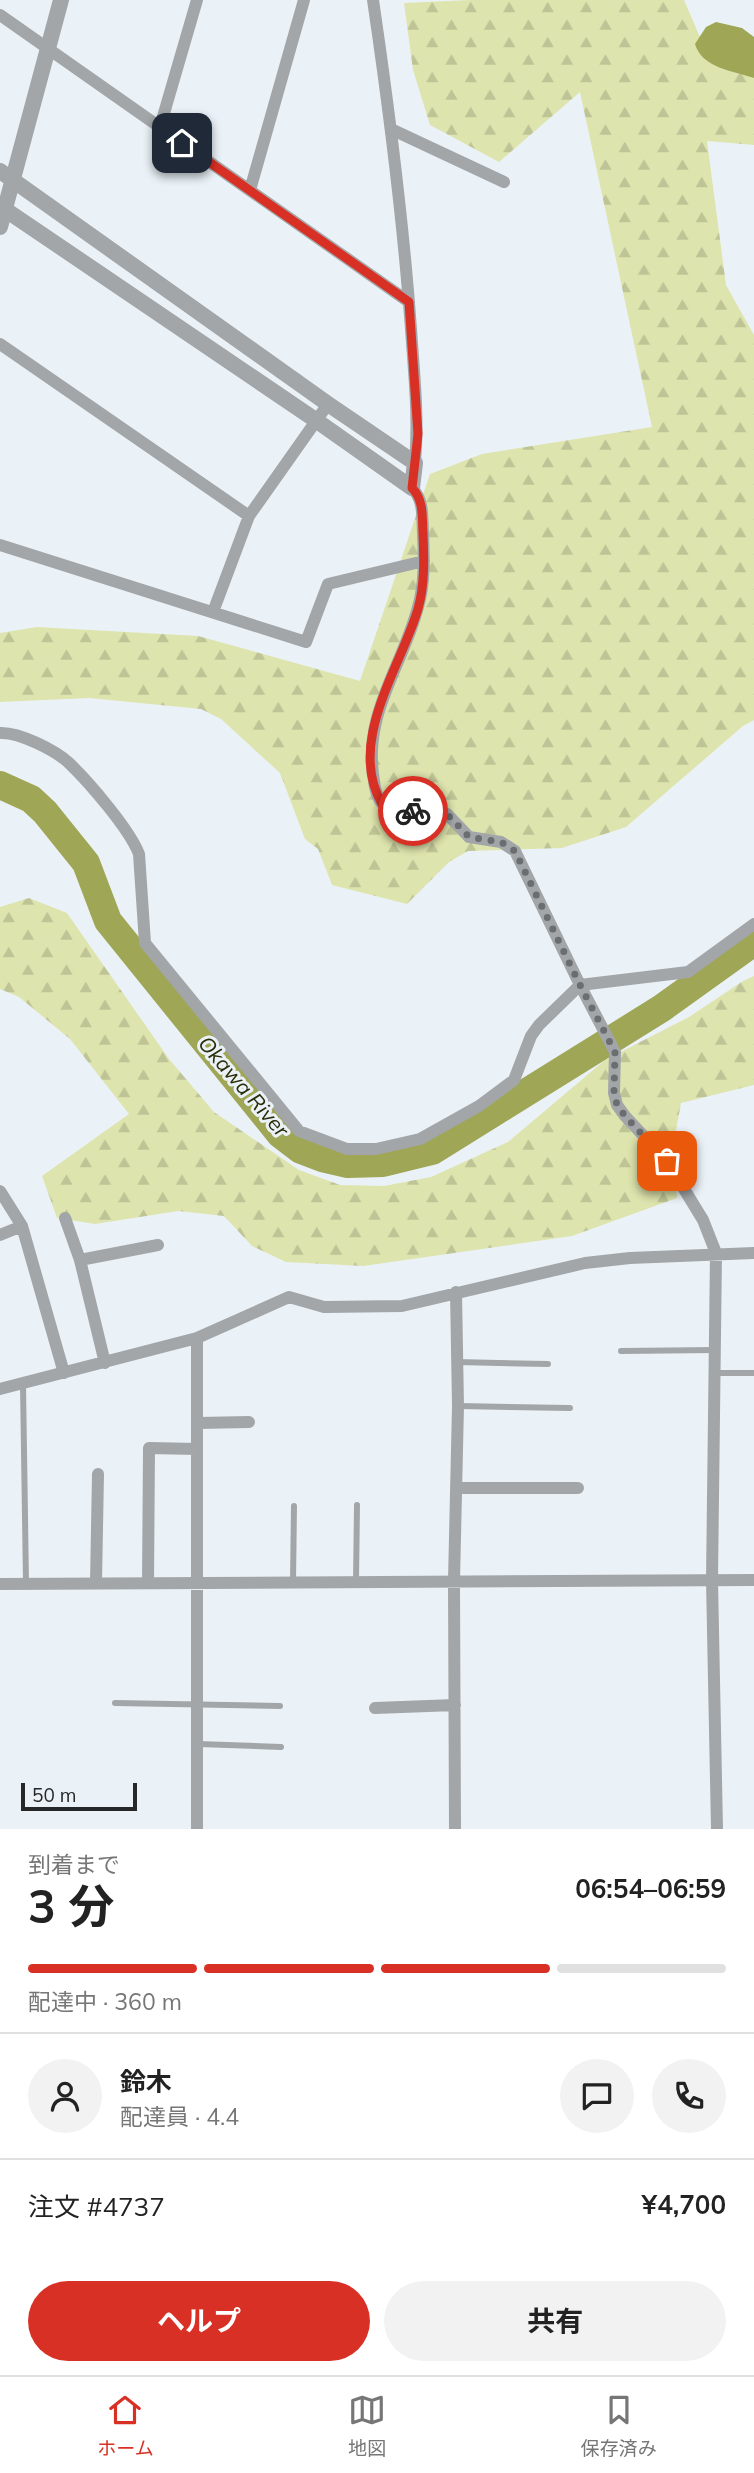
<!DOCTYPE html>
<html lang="ja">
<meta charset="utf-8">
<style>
:root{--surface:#fff;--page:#f2f2f2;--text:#222;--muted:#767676;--line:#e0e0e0;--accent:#d93025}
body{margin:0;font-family:Mulish,"Noto Sans JP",sans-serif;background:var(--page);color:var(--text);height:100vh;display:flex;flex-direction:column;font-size:26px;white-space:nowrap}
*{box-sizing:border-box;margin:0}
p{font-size:23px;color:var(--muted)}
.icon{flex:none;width:38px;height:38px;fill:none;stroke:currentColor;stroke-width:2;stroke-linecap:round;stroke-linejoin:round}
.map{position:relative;height:1829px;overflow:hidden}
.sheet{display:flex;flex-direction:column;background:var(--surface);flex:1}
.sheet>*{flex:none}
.scale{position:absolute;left:21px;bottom:18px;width:116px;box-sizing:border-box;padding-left:7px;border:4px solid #252729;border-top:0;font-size:19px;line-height:24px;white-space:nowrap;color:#252729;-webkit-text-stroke:5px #ebf2f7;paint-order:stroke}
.pin{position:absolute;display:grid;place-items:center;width:60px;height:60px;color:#fff;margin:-30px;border-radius:14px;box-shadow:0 4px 10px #0006}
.courier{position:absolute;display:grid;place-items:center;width:70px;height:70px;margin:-35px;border:5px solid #d93025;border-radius:50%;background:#fff;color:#222;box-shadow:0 2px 9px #0007}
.head em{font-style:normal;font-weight:700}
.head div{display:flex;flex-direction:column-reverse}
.head{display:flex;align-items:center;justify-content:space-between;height:119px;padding:0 28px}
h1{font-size:46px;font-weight:700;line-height:52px}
.bar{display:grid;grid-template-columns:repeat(4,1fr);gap:10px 7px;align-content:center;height:84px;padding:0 28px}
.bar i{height:9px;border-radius:5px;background:var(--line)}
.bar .current{background:var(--accent)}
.bar p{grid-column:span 4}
.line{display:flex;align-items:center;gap:18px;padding:0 28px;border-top:2px solid var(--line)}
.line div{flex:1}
.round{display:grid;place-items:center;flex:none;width:74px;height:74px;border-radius:37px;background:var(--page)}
.cta{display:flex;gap:14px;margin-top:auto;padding:14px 28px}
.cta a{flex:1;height:80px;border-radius:42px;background:var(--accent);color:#fff;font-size:28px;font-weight:700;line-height:80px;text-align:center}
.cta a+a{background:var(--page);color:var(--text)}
.dock{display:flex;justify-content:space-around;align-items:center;height:98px;border-top:2px solid var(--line);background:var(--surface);font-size:19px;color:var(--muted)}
.dock a{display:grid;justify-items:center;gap:4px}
.dock .current{color:var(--accent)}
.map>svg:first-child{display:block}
.forest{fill:url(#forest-firs)}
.water{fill:#9fa656}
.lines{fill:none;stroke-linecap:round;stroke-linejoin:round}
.river{stroke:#9fa656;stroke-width:28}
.service{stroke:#a3a6a8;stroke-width:6}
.minor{stroke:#a3a6a8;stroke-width:12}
.tertiary{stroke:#a3a6a8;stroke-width:16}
.done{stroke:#6a6e71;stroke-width:7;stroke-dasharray:0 12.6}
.route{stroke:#d93025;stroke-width:9}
.labels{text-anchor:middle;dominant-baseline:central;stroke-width:6;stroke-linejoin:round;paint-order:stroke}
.water-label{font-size:21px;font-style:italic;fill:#2a2d09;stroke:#ebf2f7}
</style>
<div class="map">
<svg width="754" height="1829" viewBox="0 0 754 1829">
<defs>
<pattern id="forest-firs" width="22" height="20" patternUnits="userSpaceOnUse" patternTransform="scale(1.75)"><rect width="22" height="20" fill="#dee4ad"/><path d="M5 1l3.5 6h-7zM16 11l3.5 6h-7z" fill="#bec495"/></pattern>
</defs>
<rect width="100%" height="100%" fill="#ebf2f7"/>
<path class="forest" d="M470 0H684L699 35 754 68V145L707 141 726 285 754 335V720L743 726 626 827 562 848 468 851 449 862 407 904 332 885 318 849 305 839 280 773 221 719 201 709 89 698 0 702V633L37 627 198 636 360 681 430 474 482 454 652 427 580 92 499 162 430 125 413 70 404 3Z
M29 898 67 913 169 1059 214 1112 299 1170 340 1185 384 1186 431 1177 508 1142 605 1060 689 1017 743 981 754 976V1085L681 1103 673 1147 677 1198 572 1236 363 1266 286 1262 252 1246 224 1216 178 1211 95 1224 57 1218 42 1176 129 1114 70 1039 19 997 0 989V907Z"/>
<path class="water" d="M716 22 742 28 754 37V78C733 71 702 68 695 44L706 27Z"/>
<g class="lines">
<path class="river" d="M0 785 31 799 45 812 86 863 108 921 280 1134 301 1150 322 1158 348 1164 383 1163 432 1151 662 1008 754 942"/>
<path class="service" d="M621 1351 715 1350
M456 1362 548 1364
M715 1373H754
M23 1384 26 1583
M458 1406 570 1408
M293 1582 294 1506
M356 1582 357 1505
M115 1703 280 1706
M198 1744 281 1747"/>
<path class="minor" d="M373 0C389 109 403 219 411 329 414 374 419 418 415 463
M0 15 409 302
M160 127 197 0
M393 130 504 182
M250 190 304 0
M0 344 249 516
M412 488C424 500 422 516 423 533 424 558 425 583 418 607 402 668 362 714 374 781 375 789 377 800 384 805 395 814 432 813 447 814L469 837 501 842 515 851 580 985 615 1052 614 1093 617 1105 625 1116 667 1161 703 1220 716 1253 712 1580 717 1829
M0 545 306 642 328 584 424 561
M213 612 249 516 328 404
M0 733C19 732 55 750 69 763 89 782 130 830 139 854L145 943 299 1131 347 1149H376L420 1139 479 1106 514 1080 531 1036 539 1025 580 985 688 972 754 924
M0 1191 22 1226 64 1373
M65 1218 80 1260 105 1363
M0 1235 22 1226
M80 1260 158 1245
M197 1338V1829
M0 1389 197 1338 289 1297 324 1307 402 1306 585 1263 630 1258 754 1253
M198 1423 249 1422
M457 1488H578
M96 1583 98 1474
M148 1583 149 1448 197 1449
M0 1584 754 1580
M375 1708 455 1705
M455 1829 454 1581 458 1406 456 1292"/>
<path class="tertiary" d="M0 171 328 404 415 463 412 488 317 421 0 206
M0 227 61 0"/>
</g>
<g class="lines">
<path class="done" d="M413 811 447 814 469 837 501 842 515 851 580 985 615 1052 614 1093 617 1105 625 1116 667 1161"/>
<path class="route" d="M182 143 409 302 418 434 412 488C424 500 422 517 423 533 424 559 425 584 418 609 401 667 346 742 382 804L395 809 413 811"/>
</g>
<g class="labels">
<g class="water-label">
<text transform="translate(244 1086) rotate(49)">Okawa River</text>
</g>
</g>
</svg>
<div class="scale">50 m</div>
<div class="pin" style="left:667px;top:1161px;background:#ea580c"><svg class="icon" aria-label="bag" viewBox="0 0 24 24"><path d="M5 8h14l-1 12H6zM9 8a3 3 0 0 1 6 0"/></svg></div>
<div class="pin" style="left:182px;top:143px;background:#1f2937"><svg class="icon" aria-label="home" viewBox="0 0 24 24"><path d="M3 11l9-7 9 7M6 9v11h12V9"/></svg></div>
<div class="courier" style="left:413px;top:811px"><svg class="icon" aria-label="bike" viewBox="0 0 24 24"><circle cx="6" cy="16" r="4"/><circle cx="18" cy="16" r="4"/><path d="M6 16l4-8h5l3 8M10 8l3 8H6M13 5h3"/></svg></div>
</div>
<section class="sheet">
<div class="head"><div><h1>3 分</h1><p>到着まで</p></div><em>06:54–06:59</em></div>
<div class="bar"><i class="current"></i><i class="current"></i><i class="current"></i><i></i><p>配達中 · 360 m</p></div>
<div class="line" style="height:126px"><a class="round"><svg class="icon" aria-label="person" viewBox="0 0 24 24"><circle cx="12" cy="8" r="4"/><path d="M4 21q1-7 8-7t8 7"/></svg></a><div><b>鈴木</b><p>配達員 · 4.4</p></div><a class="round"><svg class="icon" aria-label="chat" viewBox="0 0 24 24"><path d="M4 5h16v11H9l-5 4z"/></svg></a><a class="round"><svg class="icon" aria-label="phone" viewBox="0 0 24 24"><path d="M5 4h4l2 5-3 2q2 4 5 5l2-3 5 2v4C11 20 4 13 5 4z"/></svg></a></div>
<div class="line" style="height:91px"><div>注文 #4737</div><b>¥4,700</b></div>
<div class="cta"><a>ヘルプ</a><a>共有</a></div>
</section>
<nav class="dock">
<a class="current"><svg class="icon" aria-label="home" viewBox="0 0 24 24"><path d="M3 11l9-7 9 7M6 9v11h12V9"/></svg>ホーム</a>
<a><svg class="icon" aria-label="map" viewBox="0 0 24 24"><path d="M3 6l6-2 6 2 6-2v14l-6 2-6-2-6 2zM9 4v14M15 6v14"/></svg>地図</a>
<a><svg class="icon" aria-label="saved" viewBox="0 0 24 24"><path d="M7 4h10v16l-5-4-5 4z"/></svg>保存済み</a>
</nav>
